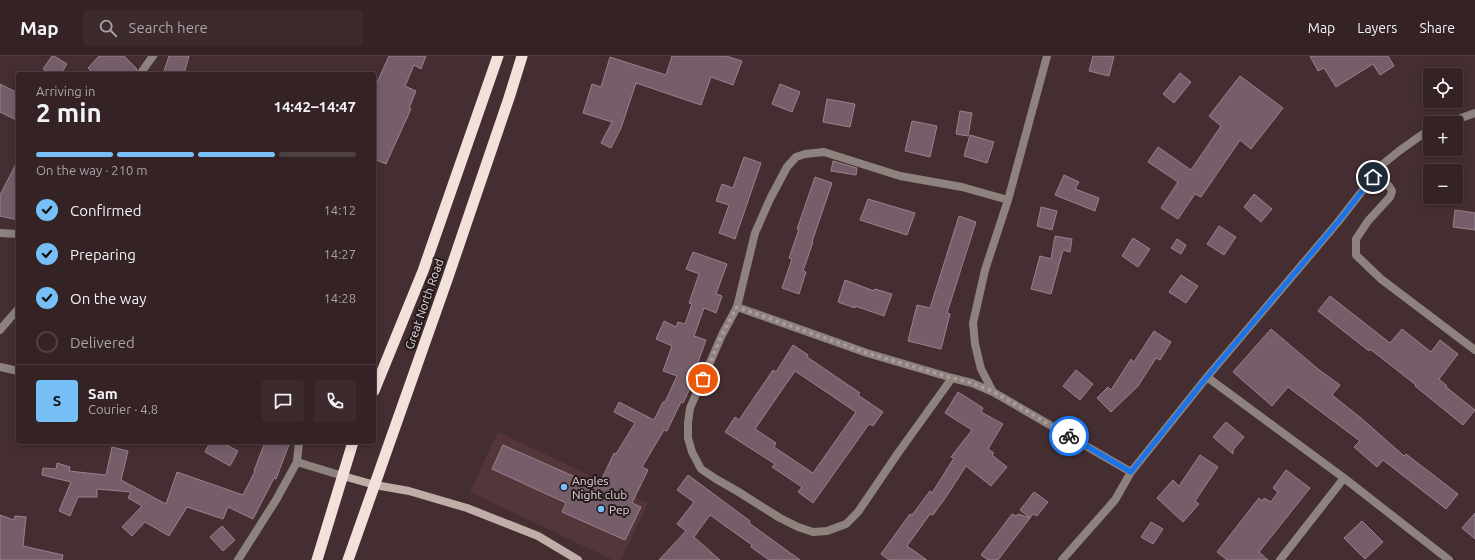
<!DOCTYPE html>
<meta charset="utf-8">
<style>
:root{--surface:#342225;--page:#3c2a2d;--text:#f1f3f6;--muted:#a9a4a7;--line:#4e3f42;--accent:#76c0f7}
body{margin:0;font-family:Ubuntu,sans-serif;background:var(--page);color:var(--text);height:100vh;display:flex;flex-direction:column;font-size:15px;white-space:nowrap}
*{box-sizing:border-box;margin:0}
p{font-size:13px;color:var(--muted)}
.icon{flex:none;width:22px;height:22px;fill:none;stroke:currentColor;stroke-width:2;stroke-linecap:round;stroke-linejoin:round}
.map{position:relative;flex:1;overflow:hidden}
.side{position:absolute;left:16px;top:16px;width:360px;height:372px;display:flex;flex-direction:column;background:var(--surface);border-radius:4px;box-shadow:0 2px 10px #0003,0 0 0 1px var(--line)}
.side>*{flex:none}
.fabs{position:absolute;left:1423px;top:12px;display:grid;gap:8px}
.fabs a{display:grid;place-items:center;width:40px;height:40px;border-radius:4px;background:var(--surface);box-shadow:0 2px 10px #0003,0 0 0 1px var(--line);font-size:20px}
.pin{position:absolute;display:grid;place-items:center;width:34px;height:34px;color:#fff;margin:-17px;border:2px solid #fff;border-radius:50%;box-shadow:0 1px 4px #0007}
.courier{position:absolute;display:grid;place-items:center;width:40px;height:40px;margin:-20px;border:3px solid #1a73e8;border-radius:50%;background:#fff;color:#222;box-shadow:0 1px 5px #0007}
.head em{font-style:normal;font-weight:700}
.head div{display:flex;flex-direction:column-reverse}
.head{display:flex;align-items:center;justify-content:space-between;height:68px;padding:0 20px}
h1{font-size:26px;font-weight:700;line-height:30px}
.bar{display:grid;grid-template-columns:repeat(4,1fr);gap:6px 4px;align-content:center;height:48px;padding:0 20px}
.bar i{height:5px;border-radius:3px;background:var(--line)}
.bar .selected{background:var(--accent)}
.bar p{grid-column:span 4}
.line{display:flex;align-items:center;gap:10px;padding:0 20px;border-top:1px solid var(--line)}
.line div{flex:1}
.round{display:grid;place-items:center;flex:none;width:42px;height:42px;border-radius:4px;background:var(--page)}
ol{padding:0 20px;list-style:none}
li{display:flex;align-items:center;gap:12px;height:44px}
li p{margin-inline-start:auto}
li .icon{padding:4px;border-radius:50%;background:var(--accent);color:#111;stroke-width:4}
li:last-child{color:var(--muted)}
li i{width:22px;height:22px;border:2px solid var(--line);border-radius:50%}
header{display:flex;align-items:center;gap:24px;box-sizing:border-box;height:56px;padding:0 20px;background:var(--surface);border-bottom:1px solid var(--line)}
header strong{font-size:19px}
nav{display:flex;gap:22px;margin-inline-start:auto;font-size:14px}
.search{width:280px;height:36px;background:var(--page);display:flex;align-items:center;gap:10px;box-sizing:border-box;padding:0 14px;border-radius:4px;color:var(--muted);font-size:15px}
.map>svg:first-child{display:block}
.built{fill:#54363a}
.building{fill:#755e6a;stroke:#99818e;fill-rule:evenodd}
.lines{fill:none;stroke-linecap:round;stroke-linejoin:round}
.minor{stroke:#8e827f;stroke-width:8}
.secondary{stroke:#c0ada8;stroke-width:8}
.trunk{stroke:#f2e0db;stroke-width:11}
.done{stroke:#ac9b9c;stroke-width:4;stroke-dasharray:0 7.2}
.route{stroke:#1a73e8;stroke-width:5}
.poi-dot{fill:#76c0f7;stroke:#241a1b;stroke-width:1.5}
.labels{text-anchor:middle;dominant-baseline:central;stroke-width:4;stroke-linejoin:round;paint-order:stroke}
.street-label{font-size:12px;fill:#e4d5d6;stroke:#241a1b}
.poi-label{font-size:12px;fill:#e4d5d6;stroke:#241a1b;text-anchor:start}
</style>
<header>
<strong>Map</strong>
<div class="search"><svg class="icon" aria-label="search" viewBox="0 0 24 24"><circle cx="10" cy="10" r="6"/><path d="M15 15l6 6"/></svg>Search here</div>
<nav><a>Map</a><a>Layers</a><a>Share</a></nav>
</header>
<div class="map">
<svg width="1475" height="504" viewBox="0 0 1475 504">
<rect width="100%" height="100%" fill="#452e31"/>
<path class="built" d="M498 376 648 447 621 504H613L470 436Z"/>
<path class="building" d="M52 0H54L67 8 61 18H51L43 13Z
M99 0H124L137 13 135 18H94L88 12Z
M169 0H189L184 18H163Z
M389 0H426L421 13 414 9 405 30 416 35 409 52 411 53 386 108 374 103V33Z
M672 0H726L742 5 733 29 711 21 701 49 636 27 621 72 611 92 601 87 612 66 583 57 592 28 601 31 610 1 666 19Z
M1093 0H1114L1109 20 1089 15Z
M1310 0H1388L1394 10 1380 19 1373 8 1336 31 1324 12 1318 15Z
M1180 17 1191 26 1174 47 1163 38Z
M1240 20 1283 52 1251 93 1240 84 1201 141 1195 138 1178 163 1161 152 1178 126 1148 106 1158 91 1191 114 1221 70 1209 60Z
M0 28 18 37V65L0 56Z
M780 28 800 36 792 56 772 48Z
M827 43 855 48 850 71 823 66Z
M960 55 972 57 968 80 956 78Z
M912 65 937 70 930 101 905 95Z
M970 79 994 86 987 107 964 100Z
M744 101 761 107 735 183 719 177 729 149 716 145 722 128 733 132Z
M18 104V164L0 160V139Z
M833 105 857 112 856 119 831 115Z
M1064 119 1079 126 1075 133 1099 142 1095 155 1055 139Z
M815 121 832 127 812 186H813L803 215 806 216 799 238 782 232 792 203 789 202 799 173H797Z
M1254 138 1272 153 1261 166 1244 151Z
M868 143 915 157 907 179 860 164Z
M1041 151 1057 155 1052 174 1037 170Z
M1455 154 1475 157V174L1453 171Z
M959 160 976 166 947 257 950 258 941 293 908 285 917 249 930 252Z
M1219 170 1236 181 1224 199 1207 188Z
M1055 180 1072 183 1070 196 1063 194 1051 238 1031 233 1040 200 1051 203Z
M1133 182 1150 193 1138 211 1122 200Z
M1177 183 1186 189 1181 198 1171 192Z
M693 196 727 208 716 238 722 240 716 257 704 252 694 280 706 284 694 317 697 318 683 347 681 346 667 375 664 374 642 411 648 414 632 447 641 451 625 484 562 456 566 447 492 413 503 389 598 431 614 397 616 398 635 367 614 356 619 346 654 364 663 346H665L677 320 663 315 672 290 656 283 664 265 676 271 678 266 685 268 692 248 689 247 699 218 686 213Z
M1181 219 1198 230 1186 247 1169 236Z
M845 224 874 235 875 233 892 238 884 260 855 250V252L838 246Z
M1330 240 1390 287 1402 273 1431 296 1440 284 1458 298 1439 323 1447 330 1446 331 1475 354 1463 369 1415 330 1416 329 1370 293 1369 295 1318 255Z
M1271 273 1318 313 1340 329 1332 339 1361 362 1404 400 1406 398 1458 438 1446 453 1383 404 1377 411 1354 391 1360 385 1288 331 1272 350 1233 316Z
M1154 275 1171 286 1160 304 1156 302 1138 330 1111 356 1097 342 1108 331 1111 334 1131 303 1134 306Z
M793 289 808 299 807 301 860 337 858 339 883 356 873 370 869 368 813 447 798 436 802 431 772 411 775 408 725 376 735 361 739 364 773 314 776 316ZM795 315 856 356 813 417 774 391 776 387 755 373Z
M1076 314 1093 328 1080 344 1063 330Z
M958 336 983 352 981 356 1003 368 988 393 994 397 992 399 1007 411 991 430 966 410 948 438 933 459 930 458 907 490 927 504H889L881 498 910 458 912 459 930 435 932 437 954 402 951 401 972 374 945 357Z
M1226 366 1244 381 1233 394V398L1213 381Z
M210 386H221L238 395 230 410 205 396Z
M265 386H290L276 423 274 422 253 463 228 451 223 463 187 451 169 480 145 466 132 480 122 471 142 450 128 442 131 436 97 433V441H78L70 460 59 455 71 426 42 419 43 412 56 413 57 407 70 411 69 415 106 419 112 391 128 395 121 424 166 448 177 416 243 439 255 415H254Z
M1200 399 1218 411 1195 445 1199 448 1183 466 1157 442 1173 424 1179 430Z
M1286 414 1310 432 1259 496 1268 504H1227L1217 496 1259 442 1262 445 1264 442 1271 446 1278 436 1273 432Z
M688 419 750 465 749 467 800 504H769L751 491 752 489 710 459 694 481 720 504H659L686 475 677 468 694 446 677 434Z
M1034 436 1048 446 1037 460 1033 458 1030 462 1020 454Z
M1475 457V483L1462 472Z
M1012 458 1016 460 1018 458 1030 462 998 504H988L981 499Z
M0 459 14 464 15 460 26 461 23 490 63 499 62 504H0Z
M1362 465 1383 486 1365 503 1344 482Z
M1151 466 1163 473 1153 488 1141 481Z
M222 470 235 484 223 495 210 481Z"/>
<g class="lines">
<path class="minor" d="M1047 0 1008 144 985 214 973 267 975 288 981 313 993 336 1131 416
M140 18 153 0
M1447 67 1475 57
M1372 117 1389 130 1392 135 1390 141 1368 165 1356 183V199L1381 223 1475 294
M0 177 18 178
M737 251 867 297 952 322
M0 274 18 253
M0 311 18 315
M1207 321 1344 422 1449 504
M993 336 972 327 952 322 898 397 858 456 846 468 827 475 813 476 798 471 780 462 737 435 716 423 701 413 692 396 688 382V367L690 352 722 279 737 251 755 177 770 143 787 111 796 101 805 98 824 96 900 120 962 131 1008 144
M297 406 299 386
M238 504 276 444 297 406 343 420
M1062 504 1115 444 1131 416 1207 321 1338 166 1373 121 1372 117 1399 95 1430 73
M1280 504 1344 422"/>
<path class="secondary" d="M343 420 375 429 409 435 467 452 538 480 578 504"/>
<path class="trunk" d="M374 335 423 215 498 0
M317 504 353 386
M348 504 447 224 509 42 522 0"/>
</g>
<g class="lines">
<path class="done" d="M703 323 722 279 737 251 867 297 952 322 972 327 994 336 1069 380"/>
<path class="route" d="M1069 380 1131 416 1207 321 1338 166 1373 121"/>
</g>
<g class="poi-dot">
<circle cx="564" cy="431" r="4"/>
<circle cx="601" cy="453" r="4"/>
</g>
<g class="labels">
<g class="street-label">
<text transform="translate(424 248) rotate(-71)">Great North Road</text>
</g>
<g class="poi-label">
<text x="572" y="424">Angles<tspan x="572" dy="14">Night club</tspan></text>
<text x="609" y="453">Pep</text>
</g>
</g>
</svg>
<div class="fabs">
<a><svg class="icon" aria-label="locate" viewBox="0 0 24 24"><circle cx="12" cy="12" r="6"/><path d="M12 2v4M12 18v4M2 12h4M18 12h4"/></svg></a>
<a>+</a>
<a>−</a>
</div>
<div class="pin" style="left:703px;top:323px;background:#ea580c"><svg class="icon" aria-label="bag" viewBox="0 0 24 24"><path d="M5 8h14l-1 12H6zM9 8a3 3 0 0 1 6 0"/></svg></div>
<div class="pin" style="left:1373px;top:121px;background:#1f2937"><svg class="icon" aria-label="home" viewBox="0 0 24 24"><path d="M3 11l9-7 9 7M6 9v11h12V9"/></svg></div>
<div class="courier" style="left:1069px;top:380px"><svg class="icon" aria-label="bike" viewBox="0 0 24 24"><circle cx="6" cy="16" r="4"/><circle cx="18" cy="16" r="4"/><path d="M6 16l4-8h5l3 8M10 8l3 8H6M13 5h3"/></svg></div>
<section class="side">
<div class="head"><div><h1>2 min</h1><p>Arriving in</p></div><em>14:42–14:47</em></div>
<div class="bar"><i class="selected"></i><i class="selected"></i><i class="selected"></i><i></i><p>On the way · 210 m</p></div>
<ol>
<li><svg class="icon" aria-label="check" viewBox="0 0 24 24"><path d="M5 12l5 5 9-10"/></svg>Confirmed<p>14:12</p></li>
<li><svg class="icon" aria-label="check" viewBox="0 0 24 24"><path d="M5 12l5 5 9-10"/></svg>Preparing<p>14:27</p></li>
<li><svg class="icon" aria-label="check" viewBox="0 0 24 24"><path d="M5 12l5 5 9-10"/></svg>On the way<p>14:28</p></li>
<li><i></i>Delivered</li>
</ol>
<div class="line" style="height:72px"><b class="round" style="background:var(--accent);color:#111">S</b><div><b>Sam</b><p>Courier · 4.8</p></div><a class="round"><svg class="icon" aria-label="chat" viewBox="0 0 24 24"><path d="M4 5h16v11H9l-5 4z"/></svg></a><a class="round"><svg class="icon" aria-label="phone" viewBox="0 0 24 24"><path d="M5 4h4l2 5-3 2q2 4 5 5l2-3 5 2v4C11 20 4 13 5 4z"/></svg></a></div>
</section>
</div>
